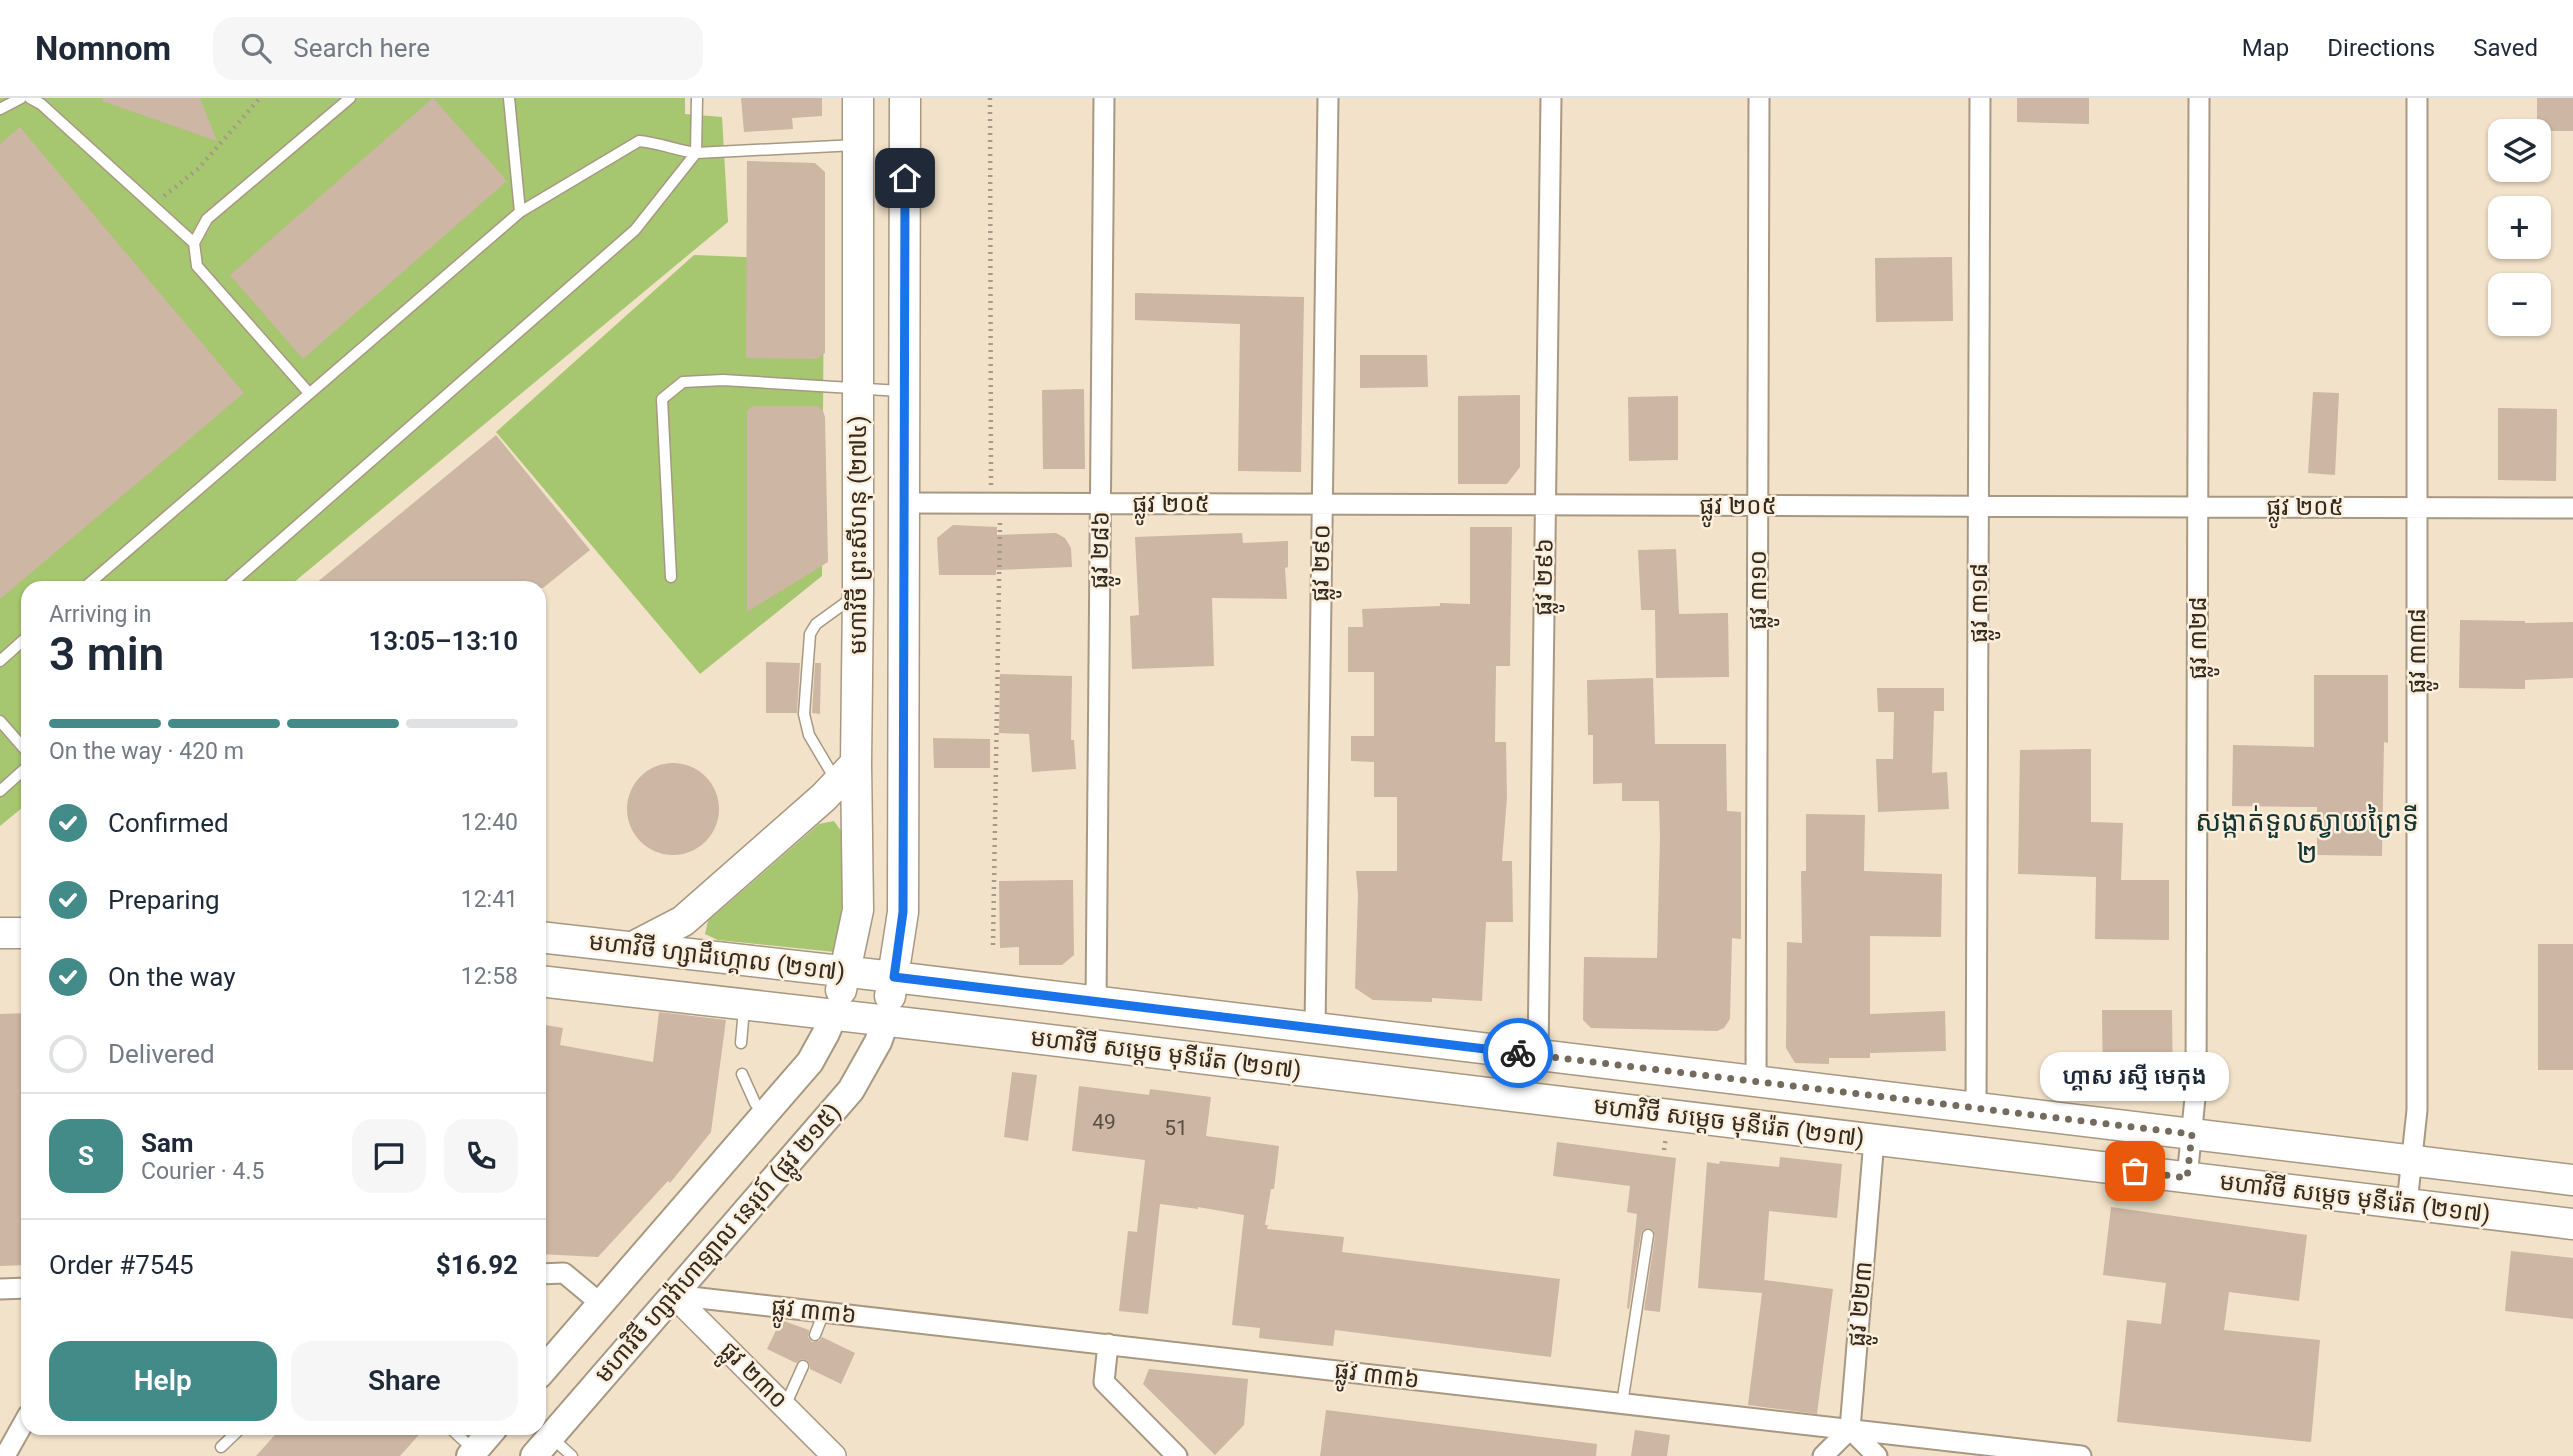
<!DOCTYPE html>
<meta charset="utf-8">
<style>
:root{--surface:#fff;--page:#f6f6f7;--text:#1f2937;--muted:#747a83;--line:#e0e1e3;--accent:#438b88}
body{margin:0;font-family:Roboto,"Noto Sans Khmer",sans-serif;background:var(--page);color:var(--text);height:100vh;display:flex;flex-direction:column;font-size:26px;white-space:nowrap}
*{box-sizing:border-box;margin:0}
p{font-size:23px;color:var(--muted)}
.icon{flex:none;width:38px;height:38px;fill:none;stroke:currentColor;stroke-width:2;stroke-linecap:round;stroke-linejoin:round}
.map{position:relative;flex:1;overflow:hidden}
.side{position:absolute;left:21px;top:483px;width:525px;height:854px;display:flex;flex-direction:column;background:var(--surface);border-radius:21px;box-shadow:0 2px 5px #0004}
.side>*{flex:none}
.buttons{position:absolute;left:2488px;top:21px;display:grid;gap:14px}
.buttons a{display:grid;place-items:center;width:63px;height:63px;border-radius:14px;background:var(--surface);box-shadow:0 2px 5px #0004;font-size:35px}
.pin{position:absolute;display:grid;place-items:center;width:60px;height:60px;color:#fff;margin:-30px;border-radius:14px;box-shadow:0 4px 10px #0006}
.courier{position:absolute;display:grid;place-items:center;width:70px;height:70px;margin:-35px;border:5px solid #1a73e8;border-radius:50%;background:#fff;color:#222;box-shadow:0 2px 9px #0007}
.bubble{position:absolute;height:49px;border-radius:21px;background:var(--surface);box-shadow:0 2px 5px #0004;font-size:23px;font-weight:600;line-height:49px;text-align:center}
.head em{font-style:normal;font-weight:600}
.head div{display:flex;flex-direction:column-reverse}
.head{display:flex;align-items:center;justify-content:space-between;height:119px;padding:0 28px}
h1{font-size:46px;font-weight:600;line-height:52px}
.bar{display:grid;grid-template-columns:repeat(4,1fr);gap:10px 7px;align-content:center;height:84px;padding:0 28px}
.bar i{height:9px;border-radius:5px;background:var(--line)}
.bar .active{background:var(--accent)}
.bar p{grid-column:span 4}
.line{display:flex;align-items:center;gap:18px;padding:0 28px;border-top:2px solid var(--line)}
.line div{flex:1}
.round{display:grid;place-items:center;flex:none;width:74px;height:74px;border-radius:21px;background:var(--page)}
ol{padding:0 28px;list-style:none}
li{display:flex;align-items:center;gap:21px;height:77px}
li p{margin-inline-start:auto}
li .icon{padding:7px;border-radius:50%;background:var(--accent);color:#fff;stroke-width:4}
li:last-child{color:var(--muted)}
li i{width:38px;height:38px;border:4px solid var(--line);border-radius:50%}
.button{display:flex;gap:14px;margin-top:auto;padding:14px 28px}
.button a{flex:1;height:80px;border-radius:21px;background:var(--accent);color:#fff;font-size:28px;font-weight:600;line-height:80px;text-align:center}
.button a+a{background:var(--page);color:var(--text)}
header{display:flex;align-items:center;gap:42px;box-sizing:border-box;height:98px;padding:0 35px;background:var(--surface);border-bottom:2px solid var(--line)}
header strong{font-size:33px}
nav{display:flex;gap:38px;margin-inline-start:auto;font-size:24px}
.search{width:490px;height:63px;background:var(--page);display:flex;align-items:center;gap:18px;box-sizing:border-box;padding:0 24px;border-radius:21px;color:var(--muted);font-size:26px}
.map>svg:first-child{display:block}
.green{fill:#a6c66f}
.building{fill:#cdb6a3}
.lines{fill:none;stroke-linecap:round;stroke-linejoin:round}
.service-casing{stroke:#a89882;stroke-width:13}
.minor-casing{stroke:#a89882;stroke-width:23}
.tertiary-casing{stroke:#a89882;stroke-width:26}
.secondary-casing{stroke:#a89882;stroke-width:30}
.primary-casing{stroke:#a89882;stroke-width:33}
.path{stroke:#a69a87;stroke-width:4.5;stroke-dasharray:2 5;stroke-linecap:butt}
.service{stroke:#fff;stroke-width:10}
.minor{stroke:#fff;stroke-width:19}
.tertiary{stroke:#fff;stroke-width:23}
.secondary{stroke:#fff;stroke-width:26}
.primary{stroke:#fff;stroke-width:30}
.done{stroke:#756b5c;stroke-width:7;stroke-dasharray:0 12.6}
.route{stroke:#1a73e8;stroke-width:9}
.labels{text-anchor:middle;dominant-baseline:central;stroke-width:5;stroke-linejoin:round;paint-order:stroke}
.number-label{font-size:21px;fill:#594e42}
.street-label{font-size:24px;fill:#322b22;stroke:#fdefdc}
.quarter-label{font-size:28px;fill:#143736;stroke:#fdefdc}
</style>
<header>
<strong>Nomnom</strong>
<div class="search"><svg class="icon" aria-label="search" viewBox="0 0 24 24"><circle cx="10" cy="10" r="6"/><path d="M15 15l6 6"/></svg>Search here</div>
<nav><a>Map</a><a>Directions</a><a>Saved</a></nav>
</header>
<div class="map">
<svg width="2573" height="1358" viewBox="0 0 2573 1358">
<rect width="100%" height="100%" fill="#f2e2c9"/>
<path class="green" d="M0 0H685V16L722 19 728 124 287 490H28V705L0 728Z
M694 157 824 162 822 478 700 576 496 334Z
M834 723 844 737 843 801 835 854 718 842 705 836 708 823 819 726Z"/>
<path class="building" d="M103 0H200L217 43 102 3Z
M433 0 507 83 303 261 230 177Z
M741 0H822V18L792 20 793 31 744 34Z
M2017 0H2089V26L2017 24Z
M2537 0H2573V33H2537Z
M20 29 244 295 0 501V46Z
M747 63 815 65 825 74V255L816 261 746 260Z
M1952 159 1953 223 1876 224 1875 160Z
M1135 195 1304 199 1301 374 1238 373 1240 226 1135 222Z
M1360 257H1427L1428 289 1360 290Z
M1084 291 1085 371H1043L1042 292Z
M2313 294 2339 295 2335 377 2308 375Z
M1520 297V369L1507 386H1458V298Z
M1678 298V362L1629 363 1628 299Z
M752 308H818L823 313 825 319 828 464 747 514V313Z
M2498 310 2557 311 2556 383 2498 382Z
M496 337 590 452 543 490H310Z
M953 427 997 429V437L1056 435 1065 440 1071 450 1072 469 996 472V477H939L937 440Z
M1470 429H1512L1510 568H1496L1495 644H1506L1507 699 1502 763H1512L1513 824H1486L1482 903 1432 900V904L1373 902 1355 890 1358 797 1356 773H1397V699H1374V664L1351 663V638H1374V574H1348V529H1363L1362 511 1440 508V505L1470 506Z
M1242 435 1243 445 1288 443V469L1285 470 1287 501 1212 500 1214 568 1132 571 1130 518 1139 517 1135 439Z
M1676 451 1679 516 1728 515 1729 579 1656 580 1655 512H1641L1638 452Z
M2460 522 2525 523V525L2573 524V580L2525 582V591L2459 590Z
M766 564 800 565 797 615H766Z
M815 565H821L820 616 812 615Z
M1000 576 1072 578 1071 642H1074L1076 671 1032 674 1029 636 999 635Z
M2314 577H2388V645L2384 644 2382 758 2317 757V709L2232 708 2233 647 2314 649Z
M1653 580 1655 646H1726L1727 713 1741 714V841L1732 840 1730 921 1724 930 1717 933 1591 930 1583 922 1584 859 1657 860 1660 739 1659 703H1622V685L1593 686V637H1588L1587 582Z
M1877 590H1944V613H1934L1932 675 1947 674 1949 711 1878 714 1876 661H1893L1894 614H1878Z
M933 640 990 641V670H934Z
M2091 651V724L2123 725 2121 782H2169V842L2095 841 2096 779 2018 776 2020 652Z
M627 711a46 46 0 1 1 92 0a46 46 0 1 1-92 0Z
M1806 716 1865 717 1864 773 1942 776 1941 839 1870 838V916L1945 913 1946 953 1870 955V960H1829V966L1795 965 1786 950 1787 844 1802 845 1801 773H1806Z
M1073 782 1074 857 1062 867H1019V849L1000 850 999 783Z
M2538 846H2573V972H2538Z
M2102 912H2172L2173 996H2103Z
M659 914 726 922 711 1034 670 1085 668 1083 598 1159 539 1156V926L563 930 560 947 653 964Z
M28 915V1167L0 1168V916Z
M1012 974 1037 977 1028 1043 1004 1039Z
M1079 988 1149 997 1150 991 1211 999 1206 1038 1279 1048 1274 1091H1271L1265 1127H1268L1267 1131 1344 1139 1342 1154 1560 1181 1551 1259 1335 1232 1333 1248 1259 1240 1260 1230 1232 1227 1244 1117 1198 1109V1111L1160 1106 1148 1216 1119 1213 1128 1133 1137 1134 1145 1062 1072 1053Z
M1557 1044 1676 1060 1660 1214 1644 1212 1655 1138 1653 1132 1648 1130 1643 1132 1641 1136 1629 1211 1627 1210 1637 1116 1627 1114 1630 1088 1553 1078Z
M1780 1059 1842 1066 1837 1120 1769 1113 1764 1186V1182L1833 1191 1817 1316 1748 1307 1762 1195 1698 1190 1707 1064 1719 1066 1720 1063 1779 1069Z
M2111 1109 2307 1137 2299 1203 2229 1194 2224 1232 2320 1242 2311 1344 2117 1324 2127 1222 2161 1226 2166 1185 2103 1177Z
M2511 1153 2573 1160V1221L2505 1213Z
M781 1222 809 1232 808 1239 812 1244 819 1243 822 1239 855 1255 841 1286 810 1271V1267L807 1262 802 1261 796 1265 767 1251Z
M1149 1271 1248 1281 1244 1327 1215 1357 1143 1286Z
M1326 1312 1597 1346 1596 1358H1320Z
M281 1330H425L400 1358H256Z
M1635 1332 1670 1337 1667 1358H1631Z"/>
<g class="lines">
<g class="service-casing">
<path id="service" d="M30 0 41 6 194 145
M509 0 520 114
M0 11 21 0
M309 295 197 168 194 145 207 121 350 0
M671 479 662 301 683 284 723 282 900 293
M84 490 520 114 639 43C659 45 676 52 696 55L856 47
M226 490 635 132 696 55 697 0
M0 563 28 538
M0 623 28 655
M835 681 809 637 804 616 810 536 816 526 852 500
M0 693 28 668
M741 945 744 911
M742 976 755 1005 764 1016
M815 1237 824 1214
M1622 1306 1648 1137
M785 1308 803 1268
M450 1330 474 1352
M551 1339 572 1358
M221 1349 241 1330"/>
</g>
<g class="minor-casing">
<path id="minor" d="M904 405 2573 410
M1096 904 1104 0
M1315 930 1328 0
M1538 957 1551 0
M1756 983 1759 0
M1976 1010 1980 0
M2187 1080 2196 990 2199 0
M2407 1106 2417 1012V0
M539 1176 564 1175 600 1205
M0 1191 28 1190
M673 1197 2081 1358
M1108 1246 1104 1284 1177 1358
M1850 1331 1877 1358
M5 1358 28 1317
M1823 1358 1850 1331 1874 1042"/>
</g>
<g class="tertiary-casing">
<path id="tertiary" d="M673 1197 834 1358"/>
</g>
<g class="secondary-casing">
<path id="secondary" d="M539 1277 810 964 826 935 834 916
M470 1358 494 1330
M534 1358 851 992 878 944 886 922"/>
</g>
<g class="primary-casing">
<path id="primary" d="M0 835H28
M539 839 894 879 2573 1082
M633 849 683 823 824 699 856 665
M539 883 950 930 2573 1126
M841 892 858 812 856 665 858 495V0
M890 898 903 814 905 0"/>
</g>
<path class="path" d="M990 0 991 387
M164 98 199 70 260 0
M993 847 1000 425
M1664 1052 1666 1039"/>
<use href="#service" class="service"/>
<use href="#minor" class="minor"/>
<use href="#tertiary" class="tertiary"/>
<use href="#secondary" class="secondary"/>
<use href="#primary" class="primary"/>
</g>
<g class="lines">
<path class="done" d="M1518 955 2192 1036 2187 1080 2135 1073"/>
<path class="route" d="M905 80 903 814 894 879 1518 955"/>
</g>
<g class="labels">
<g class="number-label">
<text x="1104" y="1024">49</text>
<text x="1176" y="1030">51</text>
</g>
<g class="street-label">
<text x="1171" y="406">ផ្លូវ ២០៥</text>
<text x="1738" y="408">ផ្លូវ ២០៥</text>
<text x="2305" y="409">ផ្លូវ ២០៥</text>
<text transform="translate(858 437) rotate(-90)">មហាវិថី ព្រះសីហនុ (២៧៤)</text>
<text transform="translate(1100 452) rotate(-89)">ផ្លូវ ២៨៦</text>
<text transform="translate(1321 465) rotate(-89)">ផ្លូវ ២៩០</text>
<text transform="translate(1544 479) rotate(-89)">ផ្លូវ ២៩៦</text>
<text transform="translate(1758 492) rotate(-90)">ផ្លូវ ៣១០</text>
<text transform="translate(1979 505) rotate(-90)">ផ្លូវ ៣១៨</text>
<text transform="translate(2198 540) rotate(-90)">ផ្លូវ ៣២៨</text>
<text transform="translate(2417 553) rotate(-90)">ផ្លូវ ៣៣៨</text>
<text transform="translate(717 859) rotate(7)">មហាវិថី ហ្សាដឹហ្គោល (២១៧)</text>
<text transform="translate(1166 956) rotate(7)">មហាវិថី សម្តេច មុនីរ៉េត (២១៧)</text>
<text transform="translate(1729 1024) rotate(7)">មហាវិថី សម្តេច មុនីរ៉េត (២១៧)</text>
<text transform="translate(2355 1100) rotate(7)">មហាវិថី សម្តេច មុនីរ៉េត (២១៧)</text>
<text transform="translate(718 1145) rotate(-49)">មហាវិថី ហ្សាវ៉ាហាឡាល នេរុហ៍ (ផ្លូវ ២១៥)</text>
<text transform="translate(1860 1206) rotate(-85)">ផ្លូវ ២២៣</text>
<text transform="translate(814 1213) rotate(6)">ផ្លូវ ៣៣៦</text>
<text transform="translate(754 1277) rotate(45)">ផ្លូវ ២៣០</text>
<text transform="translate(1377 1277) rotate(7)">ផ្លូវ ៣៣៦</text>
</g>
<g class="quarter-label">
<text x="2307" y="723">សង្កាត់ទួលស្វាយព្រៃទី<tspan x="2307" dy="32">២</tspan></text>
</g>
</g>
</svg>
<div class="buttons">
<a><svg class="icon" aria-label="layers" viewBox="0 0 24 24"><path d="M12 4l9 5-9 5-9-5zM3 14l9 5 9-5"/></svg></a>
<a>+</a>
<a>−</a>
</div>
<div class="pin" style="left:2135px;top:1073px;background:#ea580c"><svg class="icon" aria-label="bag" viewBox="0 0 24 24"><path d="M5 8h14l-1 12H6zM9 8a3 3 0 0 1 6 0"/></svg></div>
<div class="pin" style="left:905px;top:80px;background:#1f2937"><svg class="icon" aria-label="home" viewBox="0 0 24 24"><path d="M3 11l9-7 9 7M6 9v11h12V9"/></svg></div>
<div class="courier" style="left:1518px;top:955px"><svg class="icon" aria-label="bike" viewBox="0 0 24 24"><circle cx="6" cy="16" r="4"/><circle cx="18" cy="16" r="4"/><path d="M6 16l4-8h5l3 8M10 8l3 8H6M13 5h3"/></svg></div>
<div class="bubble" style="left:2040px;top:954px;width:189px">ហ្គាស រស្មី មេកុង</div>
<section class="side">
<div class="head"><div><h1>3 min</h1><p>Arriving in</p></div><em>13:05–13:10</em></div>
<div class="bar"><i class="active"></i><i class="active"></i><i class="active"></i><i></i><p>On the way · 420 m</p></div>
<ol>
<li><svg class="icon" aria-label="check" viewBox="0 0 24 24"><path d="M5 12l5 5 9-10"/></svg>Confirmed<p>12:40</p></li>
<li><svg class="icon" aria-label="check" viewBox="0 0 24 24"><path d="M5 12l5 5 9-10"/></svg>Preparing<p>12:41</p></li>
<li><svg class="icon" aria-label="check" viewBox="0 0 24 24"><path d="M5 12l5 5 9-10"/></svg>On the way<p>12:58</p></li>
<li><i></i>Delivered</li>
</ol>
<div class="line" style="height:126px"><b class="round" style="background:var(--accent);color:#fff">S</b><div><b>Sam</b><p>Courier · 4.5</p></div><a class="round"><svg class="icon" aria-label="chat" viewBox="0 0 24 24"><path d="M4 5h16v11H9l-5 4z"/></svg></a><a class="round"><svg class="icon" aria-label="phone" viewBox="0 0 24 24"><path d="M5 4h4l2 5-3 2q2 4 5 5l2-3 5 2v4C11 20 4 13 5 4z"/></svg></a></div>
<div class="line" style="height:91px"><div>Order #7545</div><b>$16.92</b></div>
<div class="button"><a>Help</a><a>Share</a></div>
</section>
</div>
